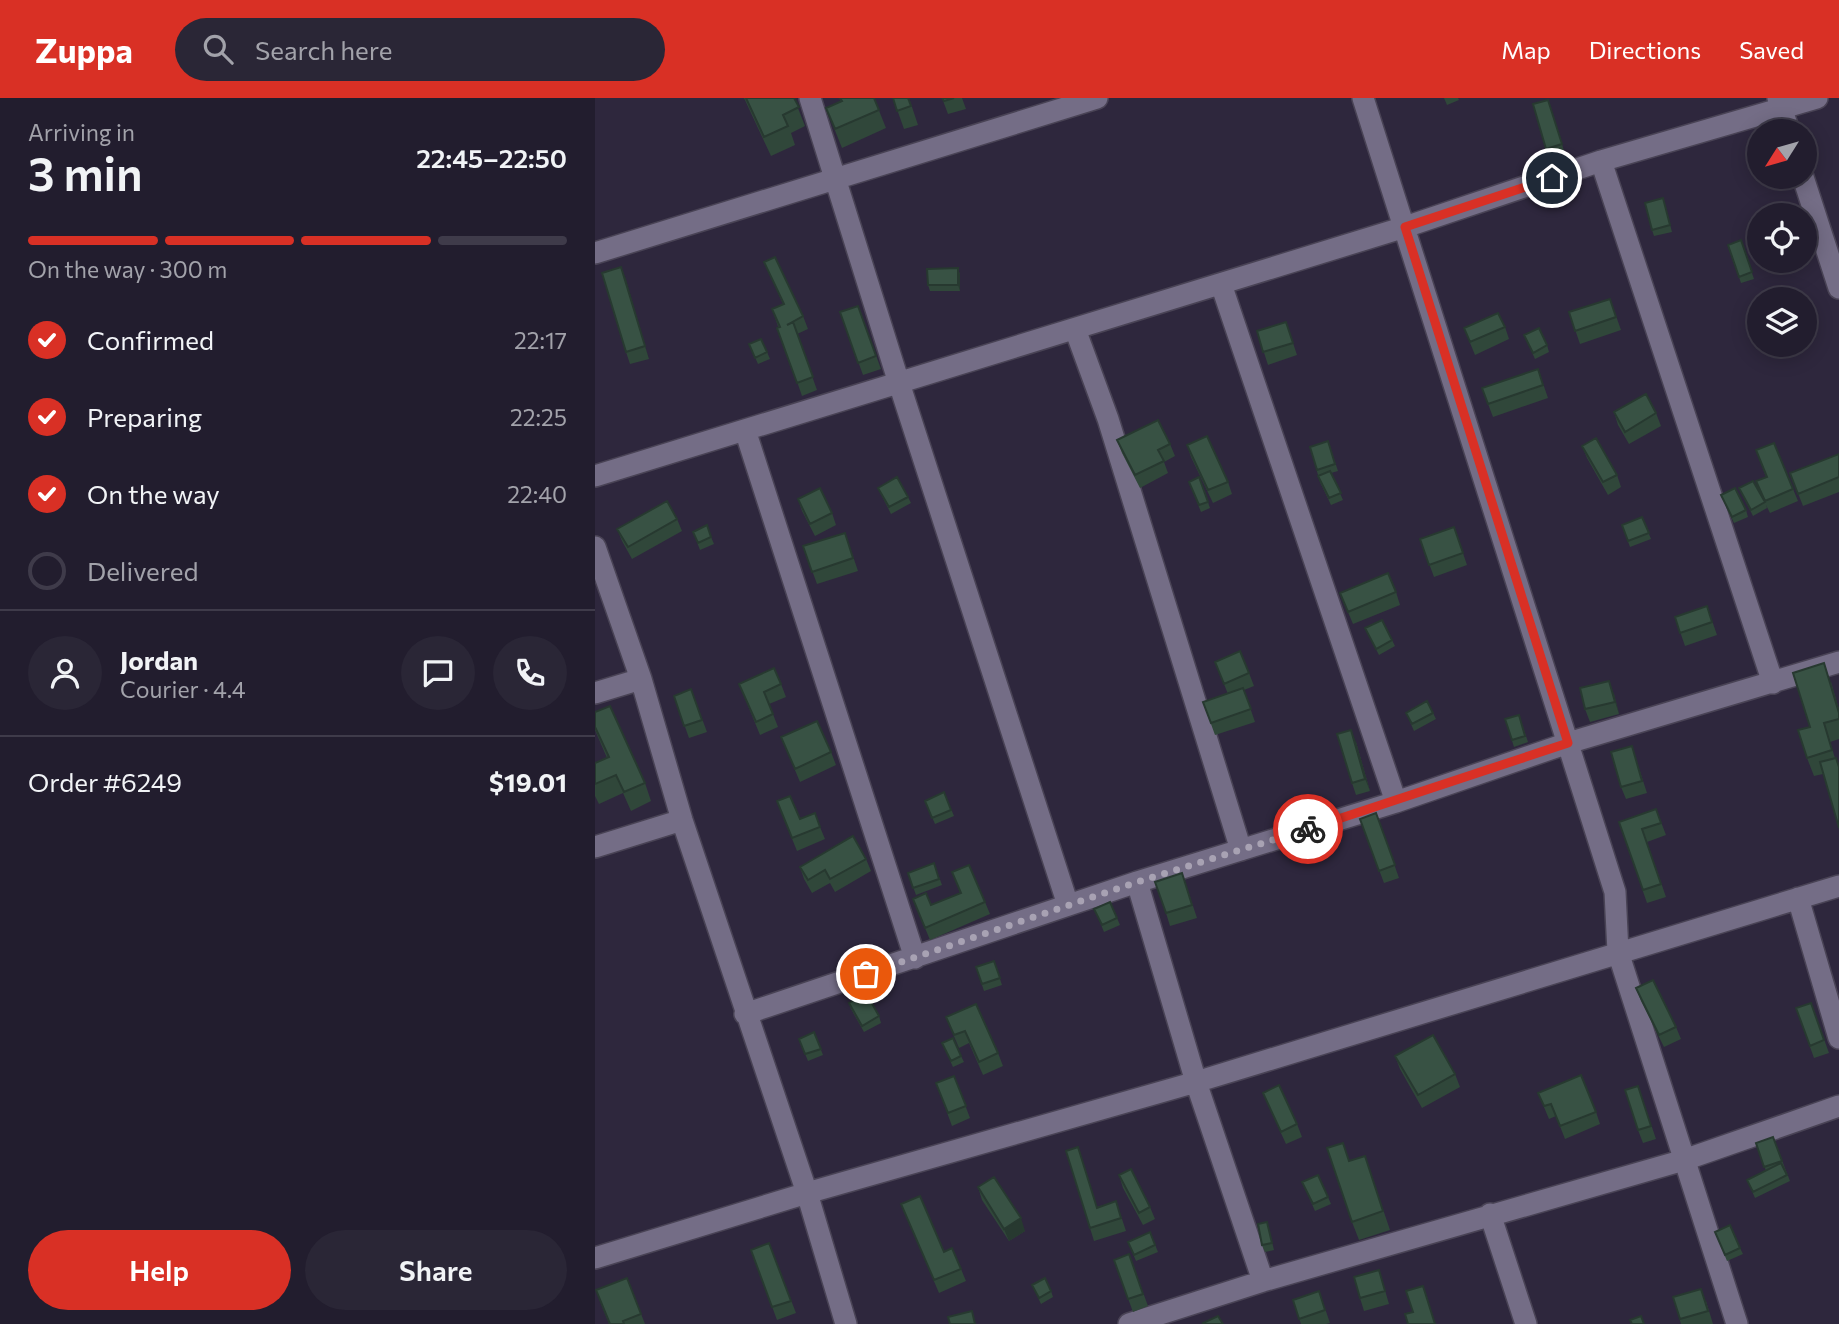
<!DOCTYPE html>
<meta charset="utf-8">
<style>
:root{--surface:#221d2e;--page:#2a2636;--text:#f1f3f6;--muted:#a2a2aa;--line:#3f3b4a;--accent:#d93025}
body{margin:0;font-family:Commissioner,sans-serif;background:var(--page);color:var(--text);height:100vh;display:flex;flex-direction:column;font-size:26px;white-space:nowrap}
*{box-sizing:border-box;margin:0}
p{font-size:23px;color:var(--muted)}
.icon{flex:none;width:38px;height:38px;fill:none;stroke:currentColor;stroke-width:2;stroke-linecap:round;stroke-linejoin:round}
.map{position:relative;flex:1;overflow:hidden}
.drawer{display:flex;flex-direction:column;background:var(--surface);width:595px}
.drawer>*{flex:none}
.needle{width:46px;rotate:233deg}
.tools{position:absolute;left:1152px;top:21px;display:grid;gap:14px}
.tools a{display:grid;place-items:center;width:70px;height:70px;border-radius:50%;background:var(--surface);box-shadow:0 4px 18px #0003,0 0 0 2px var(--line);font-size:35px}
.pin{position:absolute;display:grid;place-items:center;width:60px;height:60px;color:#fff;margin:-30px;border:4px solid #fff;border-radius:50%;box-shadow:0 2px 7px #0007}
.courier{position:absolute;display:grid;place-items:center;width:70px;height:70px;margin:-35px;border:5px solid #d93025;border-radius:50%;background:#fff;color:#222;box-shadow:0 2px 9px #0007}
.summary em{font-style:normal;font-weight:600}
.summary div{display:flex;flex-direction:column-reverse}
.summary{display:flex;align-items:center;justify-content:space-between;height:119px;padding:0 28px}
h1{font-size:46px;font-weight:600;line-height:52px}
.bar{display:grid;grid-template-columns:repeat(4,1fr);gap:10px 7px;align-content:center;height:84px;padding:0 28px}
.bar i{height:9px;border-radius:5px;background:var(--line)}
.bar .active{background:var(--accent)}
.bar p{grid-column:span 4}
.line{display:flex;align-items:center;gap:18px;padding:0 28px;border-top:2px solid var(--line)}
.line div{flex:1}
.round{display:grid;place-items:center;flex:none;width:74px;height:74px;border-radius:37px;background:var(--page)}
ol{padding:0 28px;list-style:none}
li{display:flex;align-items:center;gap:21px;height:77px}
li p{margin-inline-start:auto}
li .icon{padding:7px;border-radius:50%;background:var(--accent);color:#fff;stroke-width:4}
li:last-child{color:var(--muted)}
li i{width:38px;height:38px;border:4px solid var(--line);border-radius:50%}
.cta{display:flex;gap:14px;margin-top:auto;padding:14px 28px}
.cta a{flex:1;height:80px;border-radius:42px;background:var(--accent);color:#fff;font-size:28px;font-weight:600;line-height:80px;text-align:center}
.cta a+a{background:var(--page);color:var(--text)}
header{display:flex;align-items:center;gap:42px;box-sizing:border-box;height:98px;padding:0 35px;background:var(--accent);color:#fff}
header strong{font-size:33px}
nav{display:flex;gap:38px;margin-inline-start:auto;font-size:24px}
.search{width:490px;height:63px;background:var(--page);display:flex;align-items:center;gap:18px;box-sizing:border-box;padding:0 24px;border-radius:38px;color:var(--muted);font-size:26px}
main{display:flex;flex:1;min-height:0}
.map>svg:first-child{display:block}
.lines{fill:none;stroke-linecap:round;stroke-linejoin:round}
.minor-casing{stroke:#494355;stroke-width:24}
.minor{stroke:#746d86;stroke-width:21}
.wall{fill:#30473a}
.shaded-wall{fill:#273930}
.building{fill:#385244;stroke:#273930;stroke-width:2}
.done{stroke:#a8a2b3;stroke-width:7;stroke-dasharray:0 12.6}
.route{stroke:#d93025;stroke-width:9}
</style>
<header>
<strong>Zuppa</strong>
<div class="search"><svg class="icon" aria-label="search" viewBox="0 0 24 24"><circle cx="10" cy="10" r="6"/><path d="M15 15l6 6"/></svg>Search here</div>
<nav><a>Map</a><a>Directions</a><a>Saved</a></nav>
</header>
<main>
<section class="drawer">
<div class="summary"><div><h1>3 min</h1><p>Arriving in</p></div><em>22:45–22:50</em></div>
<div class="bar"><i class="active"></i><i class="active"></i><i class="active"></i><i></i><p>On the way · 300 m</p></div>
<ol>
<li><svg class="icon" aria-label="check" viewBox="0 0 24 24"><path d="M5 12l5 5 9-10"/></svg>Confirmed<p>22:17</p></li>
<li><svg class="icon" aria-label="check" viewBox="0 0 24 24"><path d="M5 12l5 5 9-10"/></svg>Preparing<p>22:25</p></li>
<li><svg class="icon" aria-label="check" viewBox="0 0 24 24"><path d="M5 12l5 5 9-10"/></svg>On the way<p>22:40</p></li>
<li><i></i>Delivered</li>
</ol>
<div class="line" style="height:126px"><a class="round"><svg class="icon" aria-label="person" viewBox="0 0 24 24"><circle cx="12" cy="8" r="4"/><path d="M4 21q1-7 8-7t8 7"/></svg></a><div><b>Jordan</b><p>Courier · 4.4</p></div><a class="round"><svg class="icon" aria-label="chat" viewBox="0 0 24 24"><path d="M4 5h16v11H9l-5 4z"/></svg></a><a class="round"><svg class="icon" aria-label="phone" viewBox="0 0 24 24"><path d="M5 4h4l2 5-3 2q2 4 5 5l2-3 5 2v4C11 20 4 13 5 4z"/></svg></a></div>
<div class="line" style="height:91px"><div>Order #6249</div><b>$19.01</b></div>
<div class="cta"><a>Help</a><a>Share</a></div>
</section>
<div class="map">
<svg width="1244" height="1226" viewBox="0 0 1244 1226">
<rect width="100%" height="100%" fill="#2e273d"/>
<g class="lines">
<g class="minor-casing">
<path id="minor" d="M215 0 304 285 473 807
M768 0 1020 794 1023 854 1142 1226
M1183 0 1194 33
M1006 63 1178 585
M1208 79 1244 190
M0 155 502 0
M626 186 801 704
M480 231 513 321 646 752
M150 332 320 860
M0 378 810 129 1006 63 1222 0
M0 449 46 581 87 722 212 1095 251 1226
M0 595 46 581
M0 749 87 722
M542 784 601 984 668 1183
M1203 800 1244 940
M150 916 542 784 801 704 973 645 1244 564
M895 1116 931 1226
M0 1160 212 1095 601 984 1244 788
M534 1226 668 1183 1089 1062 1244 1008"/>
</g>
<use href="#minor" class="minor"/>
</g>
<path class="wall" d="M149 0H199L210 28 196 35 200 47 176 58Z
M244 0H279L291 30 247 50 231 10 246 4Z
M298 0H314L323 27 309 31Z
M347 0H367L371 11 353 16Z
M849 0H863L864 2 852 7Z
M953 2 971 59 956 63 951 51Z
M1070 107 1077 134 1059 138 1057 132Z
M1146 142 1159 181 1146 185 1133 147Z
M169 164 208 218 213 231 202 236 222 292 207 298 177 211 188 206Z
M26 169 54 261 35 266 31 254Z
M363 170 365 177V193H335L333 187Z
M1015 201 1026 232 985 246 974 214Z
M263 208 286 271 268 277 245 214Z
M691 224 702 257 673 267 662 233Z
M910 229 914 241 880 257 869 230Z
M929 237 952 247 954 254 940 261Z
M154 246 172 254 175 261 163 266Z
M943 271 953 300 898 319 887 290Z
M1019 314 1061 315 1066 328 1034 346 1023 327Z
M522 342 575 346 580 358 569 364 573 375 545 390 527 355Z
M733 343 743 373 736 375 748 402 736 407 725 384 715 349Z
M592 347 633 384 637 396 618 405 596 359Z
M987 348 1022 377 1026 389 1013 397 992 360Z
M1161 352 1198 391 1203 403 1175 415 1171 407 1172 410 1158 418 1144 390 1169 402 1161 383 1171 379Z
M1244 356V394L1208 408 1195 375Z
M604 379 615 410 606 414 594 384Z
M283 390 313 399 316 405 296 416Z
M1126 397 1151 412 1153 419 1139 425Z
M203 401 237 415 241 427 220 438 207 413Z
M1047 419 1056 441 1035 449 1027 427Z
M82 421 87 433 37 461 27 443 22 431Z
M859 429 872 467 839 479 825 441Z
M98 434 116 439 119 446 105 452Z
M250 435 263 473 222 486 208 448Z
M801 494 805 507 758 526 745 495Z
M1112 508 1122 537 1090 548 1080 519Z
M770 530 797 542 800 548 784 557Z
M620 564 654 575 659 588 649 592 660 624 620 637 608 604 633 596Z
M1236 584 1244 611V641L1235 644 1240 660 1228 676 1219 678 1212 660 1215 629Z
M144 586H186L191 599 174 606 183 629 165 637Z
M96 591 112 634 94 640 79 598Z
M1019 596 1024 616 995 624 990 611Z
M0 614 50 685 56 703 36 713 28 695 4 706 0 698V686L12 660 0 632Z
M811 615H838L841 621 819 633Z
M924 617 933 644 919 649 910 621Z
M186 639 236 654 241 667 205 684Z
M761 644 775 693 761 697 757 685Z
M1041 661 1052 695 1031 701 1026 689Z
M349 694 359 718 340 726 330 703Z
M1061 711 1071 737 1052 744 1071 799 1052 805 1024 724Z
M781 715 804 780 789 785 765 721Z
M187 716 225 729 230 741 202 753Z
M271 761 276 773 240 794 235 785 217 795 209 781 205 769Z
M339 765 347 787 321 797 313 775Z
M357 774 390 804 395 816 335 842 318 801 336 807 365 795Z
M587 775 602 820 575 828 571 815Z
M515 804 525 827 509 834 502 817Z
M399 863 407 887 389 893 381 869Z
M1041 890 1081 929 1086 941 1069 949 1046 903Z
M254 905 284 918 286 925 269 934 256 911Z
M1216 905 1234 955 1219 960 1201 910Z
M351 919 403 955 408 968 388 977 374 945 364 950Z
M219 934 228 957 213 963 204 941Z
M347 945 366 958 369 964 358 969Z
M800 958 860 976 865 989 827 1010 805 971Z
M359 978 375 1020 357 1028 341 985Z
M1043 988 1061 1041 1048 1045 1043 1032Z
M668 995 702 1026 707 1039 691 1046 673 1007Z
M943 995 1001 1014 1005 1026 970 1041 961 1018 954 1021Z
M1178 1039 1195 1083 1160 1100 1152 1082 1171 1073 1161 1045Z
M483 1049 502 1109 521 1103 531 1133 499 1143 495 1130Z
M770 1058 795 1132 764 1142 757 1124 754 1063Z
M524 1077 555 1109 560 1121 548 1127 528 1090Z
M707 1084 733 1099 736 1106 720 1113Z
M383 1089 430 1133 414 1143 387 1102Z
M306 1106 349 1154 366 1171 371 1183 344 1195Z
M672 1124 679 1152 670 1154 667 1147Z
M555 1134 563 1154 541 1163 533 1144Z
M1120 1134 1145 1150 1148 1156 1132 1163Z
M174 1145 201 1215 182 1222 156 1152Z
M534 1156 553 1208 538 1214 519 1162Z
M784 1172 794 1206 769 1213 765 1200Z
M32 1180 50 1226H14L8 1211 1 1192Z
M437 1187 456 1193 458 1199 446 1206Z
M724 1193 735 1225 731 1226H706L698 1202Z
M1078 1199 1111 1203 1118 1226H1086Z"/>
<path class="shaded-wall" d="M26 169 31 181 54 261 50 248Z
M363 170 365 177V193L363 187Z
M1229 565 1244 611V615Z
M1014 583 1019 596 1024 616 1020 604Z
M756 632 761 644 775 693 770 681Z
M426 1120 430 1133 414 1143 409 1131Z"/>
<path class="building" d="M151 0H199L204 9 188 17 193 28 169 39Z
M245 0H279L284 12 240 31 231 10 247 3Z
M298 0H313L316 8 302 13Z
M347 0H359L349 3Z
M953 2 967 46 951 51 938 6Z
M1068 100 1075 127 1057 132 1050 105Z
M1146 142 1157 174 1144 179 1133 147Z
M180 159 208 218 192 227 198 224 218 279 202 285 182 230 185 229 177 211 189 206 169 164Z
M26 169 50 248 31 254 7 175Z
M363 170V187H333L332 171Z
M1015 201 1021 219 980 233 974 214Z
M263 208 281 258 263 265 245 214Z
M903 215 910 229 875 244 869 230Z
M691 224 698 245 668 254 662 233Z
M944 230 952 247 938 255 929 237Z
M166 241 172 254 160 260 154 246Z
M943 271 948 287 893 306 887 290Z
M1051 296 1061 315 1030 334 1019 314Z
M563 322 575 346 563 352 569 363 540 377 522 342Z
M612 338 633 384 613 392 592 347Z
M1001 340 1022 377 1008 384 987 348Z
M733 343 740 366 722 372 715 349Z
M1179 345 1198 391 1170 403 1161 383 1172 379 1161 352Z
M1244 356V379L1203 396 1195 375Z
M735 373 746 395 734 400 723 378Z
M302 379 313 399 294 409 283 390Z
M604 379 613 404 604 407 594 384Z
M1158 383 1170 404 1156 412 1144 390Z
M225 390 237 415 215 426 203 401Z
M1140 390 1151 412 1137 419 1126 397Z
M72 403 82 421 33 449 22 431Z
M1047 419 1054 435 1033 443 1027 427Z
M112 427 116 439 103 445 98 434Z
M859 429 868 455 834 467 825 441Z
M250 435 258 460 217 474 208 448Z
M793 475 801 494 753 514 745 495Z
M1112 508 1117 524 1085 535 1080 519Z
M787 522 797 542 781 551 770 530Z
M645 553 654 575 629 586 620 564Z
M1229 565 1244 615V621L1229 625 1237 652 1212 660 1203 632 1215 629 1198 575Z
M179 570 186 586 169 594 178 616 161 624 144 586Z
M1014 583 1020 604 990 611 985 590Z
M648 590 656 611 616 625 608 604Z
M96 591 107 622 89 628 79 598Z
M832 603 838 615 817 626 811 615Z
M15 608 50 685 29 694 21 677 0 686V665L14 659 0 629V614Z
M924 617 930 638 917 642 910 621Z
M222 623 236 654 200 671 186 639Z
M756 632 770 681 757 685 742 636Z
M1037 648 1047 683 1026 689 1016 654Z
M1241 660 1244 669V730L1225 664Z
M349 694 356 712 337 720 330 703Z
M195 698 205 721 220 715 225 729 197 740 182 703Z
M1061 711 1066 725 1047 731 1066 786 1048 792 1024 724Z
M781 715 800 767 784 773 765 721Z
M258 738 271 761 235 781 230 772 213 782 205 769Z
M339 765 344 781 318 790 313 775Z
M374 767 390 804 330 830 318 801 331 795 336 807 366 795 357 774Z
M587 775 597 807 571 815 560 784Z
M515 804 522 820 507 827 499 811Z
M399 863 405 880 387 886 381 869Z
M1058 882 1081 929 1064 937 1041 890Z
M271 895 284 918 267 928 254 905Z
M1216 905 1229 942 1215 948 1201 910Z
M381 906 403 955 384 964 370 933 359 937 351 919Z
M219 934 226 951 210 956 204 941Z
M838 937 860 976 823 997 800 958Z
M358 940 366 958 356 963 347 945Z
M986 977 1001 1014 965 1028 956 1006 949 1008 943 995Z
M359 978 371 1008 353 1015 341 985Z
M684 987 702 1026 686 1034 668 995Z
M1043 988 1056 1028 1043 1032 1030 992Z
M1178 1039 1187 1063 1169 1069 1161 1045Z
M748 1045 754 1063 770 1058 788 1113 757 1124 732 1050Z
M483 1049 502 1110 521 1103 526 1120 495 1130 471 1053Z
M1186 1065 1192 1077 1158 1094 1152 1082Z
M536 1071 555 1109 544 1115 524 1077Z
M723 1077 733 1099 718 1106 707 1084Z
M399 1079 426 1120 409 1131 383 1089Z
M325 1098 349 1154 357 1150 366 1171 339 1182 306 1106Z
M672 1124 677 1145 667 1147 663 1126Z
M1135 1127 1145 1150 1130 1157 1120 1134Z
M555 1134 560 1147 539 1157 533 1144Z
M174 1145 196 1203 177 1209 156 1152Z
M534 1156 548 1196 533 1201 519 1162Z
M784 1172 790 1193 765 1200 759 1179Z
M32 1180 46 1216 28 1223 29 1226H15L1 1192Z
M450 1180 456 1193 444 1200 437 1187Z
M828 1188 840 1226H813L810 1216 818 1214 811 1193Z
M1106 1191 1113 1213 1085 1221 1078 1199Z
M724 1193 730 1212 704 1221 698 1202Z
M377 1213 380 1226H355L353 1219Z
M623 1218 628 1226H609L608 1225Z
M1046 1218 1049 1226H1037L1035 1222Z"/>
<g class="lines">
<path class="done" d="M271 876 542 784 713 731"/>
<path class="route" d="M713 731 973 645 810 129 957 80"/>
</g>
</svg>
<div class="tools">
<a><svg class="needle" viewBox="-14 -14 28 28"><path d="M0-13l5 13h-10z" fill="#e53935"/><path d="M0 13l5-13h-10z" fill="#a2a2aa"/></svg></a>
<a><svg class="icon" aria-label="locate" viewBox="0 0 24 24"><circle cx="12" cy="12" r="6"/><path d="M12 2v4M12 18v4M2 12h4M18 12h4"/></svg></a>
<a><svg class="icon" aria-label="layers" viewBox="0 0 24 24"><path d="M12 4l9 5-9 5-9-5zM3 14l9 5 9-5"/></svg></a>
</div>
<div class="pin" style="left:271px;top:876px;background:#ea580c"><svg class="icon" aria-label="bag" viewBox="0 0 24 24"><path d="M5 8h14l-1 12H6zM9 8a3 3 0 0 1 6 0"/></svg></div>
<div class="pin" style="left:957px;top:80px;background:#1f2937"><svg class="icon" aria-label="home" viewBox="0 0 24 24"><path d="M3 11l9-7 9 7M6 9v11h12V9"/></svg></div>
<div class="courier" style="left:713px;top:731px"><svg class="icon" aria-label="bike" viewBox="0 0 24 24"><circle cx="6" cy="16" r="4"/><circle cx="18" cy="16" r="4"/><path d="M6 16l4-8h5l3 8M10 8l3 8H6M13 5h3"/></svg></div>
</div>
</main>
